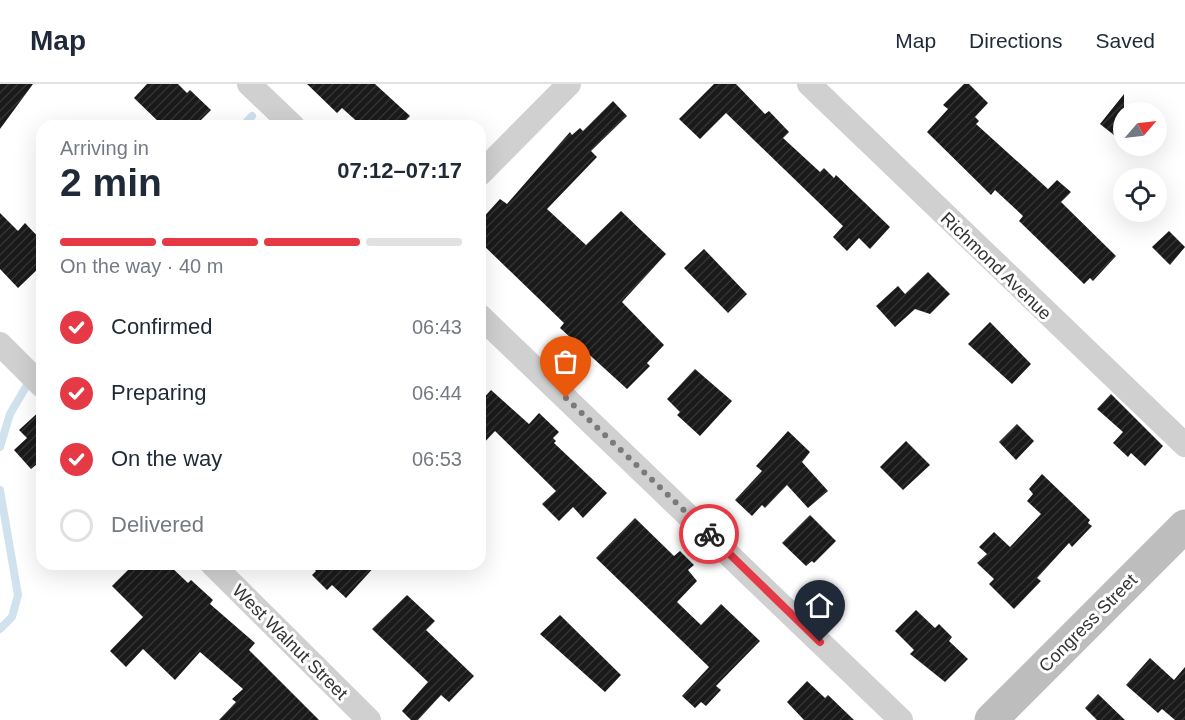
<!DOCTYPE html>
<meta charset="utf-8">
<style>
:root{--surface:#fff;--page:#f6f6f7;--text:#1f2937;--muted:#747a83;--line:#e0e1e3;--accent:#e63946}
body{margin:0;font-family:Helvetica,sans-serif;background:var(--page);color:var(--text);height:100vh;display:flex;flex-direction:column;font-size:22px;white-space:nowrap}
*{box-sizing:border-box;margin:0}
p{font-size:20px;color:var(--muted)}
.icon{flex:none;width:33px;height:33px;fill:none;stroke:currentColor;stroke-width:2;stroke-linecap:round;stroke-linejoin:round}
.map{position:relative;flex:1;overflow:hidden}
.panel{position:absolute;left:36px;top:36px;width:450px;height:450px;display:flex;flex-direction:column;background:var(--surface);border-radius:18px;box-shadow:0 6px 24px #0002}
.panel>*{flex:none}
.needle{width:39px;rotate:62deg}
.buttons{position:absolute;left:1113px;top:18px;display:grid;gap:12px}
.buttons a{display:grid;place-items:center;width:54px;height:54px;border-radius:50%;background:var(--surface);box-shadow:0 6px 24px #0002;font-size:30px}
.pin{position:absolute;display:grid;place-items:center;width:51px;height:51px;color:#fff;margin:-62px -26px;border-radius:50% 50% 50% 0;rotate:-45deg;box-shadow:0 0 6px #0007}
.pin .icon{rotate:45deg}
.courier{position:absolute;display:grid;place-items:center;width:60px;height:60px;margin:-30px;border:4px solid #e63946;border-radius:50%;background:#fff;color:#222;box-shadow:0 2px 8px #0007}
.headline em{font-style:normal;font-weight:600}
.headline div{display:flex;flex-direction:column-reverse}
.headline{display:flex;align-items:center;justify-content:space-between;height:102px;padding:0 24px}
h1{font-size:39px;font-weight:600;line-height:45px}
.bar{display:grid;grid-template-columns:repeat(4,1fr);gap:9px 6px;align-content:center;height:72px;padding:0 24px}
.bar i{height:8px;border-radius:4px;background:var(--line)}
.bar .selected{background:var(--accent)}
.bar p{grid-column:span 4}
ol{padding:0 24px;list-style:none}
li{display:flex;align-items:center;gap:18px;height:66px}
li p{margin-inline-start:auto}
li .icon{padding:6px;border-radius:50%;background:var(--accent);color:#fff;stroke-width:4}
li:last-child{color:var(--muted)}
li i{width:33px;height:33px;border:3px solid var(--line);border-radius:50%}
header{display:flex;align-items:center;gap:36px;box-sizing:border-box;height:84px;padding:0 30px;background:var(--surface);border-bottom:2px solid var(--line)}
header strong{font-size:28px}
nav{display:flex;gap:33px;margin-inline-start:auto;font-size:21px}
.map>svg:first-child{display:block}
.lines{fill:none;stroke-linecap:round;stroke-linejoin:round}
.stream{stroke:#cfe2ee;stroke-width:8}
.building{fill:url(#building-hatch)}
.minor{stroke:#d0d0d0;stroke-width:24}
.secondary{stroke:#bdbdbd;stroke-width:33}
.done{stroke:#7a7a7a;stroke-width:6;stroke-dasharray:0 10.8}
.route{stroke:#e63946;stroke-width:8}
.labels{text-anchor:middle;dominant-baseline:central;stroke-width:6;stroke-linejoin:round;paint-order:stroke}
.street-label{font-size:18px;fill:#333;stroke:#fff}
</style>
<header>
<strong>Map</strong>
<nav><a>Map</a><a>Directions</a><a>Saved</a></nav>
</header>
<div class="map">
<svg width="1185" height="636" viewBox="0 0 1185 636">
<defs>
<pattern id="building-hatch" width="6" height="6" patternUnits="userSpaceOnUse" patternTransform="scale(1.5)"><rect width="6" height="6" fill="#1a1a1a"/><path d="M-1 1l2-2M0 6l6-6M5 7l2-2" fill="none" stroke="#333"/></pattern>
</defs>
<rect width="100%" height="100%" fill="#fff"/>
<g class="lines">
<path class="stream" d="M243 42 252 32
M0 363 10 330 27 301
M0 406 18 511 12 533 0 545"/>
</g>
<path class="building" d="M0 0H33L0 45Z
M147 0H178L187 9 190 6 211 26 195 42H163L134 14Z
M307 0H375L410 32 400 42H362L342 24 337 29Z
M714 0H736L765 30 769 27 789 48 783 54 820 88 824 84 834 94 836 91 890 143 870 165 859 154 847 167 833 153 843 142 726 29 700 55 679 35Z
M964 0H969L988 19 975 33 979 37 976 40 1048 105 1057 96 1071 108 1061 118 1116 172 1093 197 1090 194 1084 200 1019 137 1023 132 995 106 991 111 927 48 948 25 943 21Z
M1124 10V59L1100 40Z
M613 17 627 32 591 67 597 73 547 125 586 161 621 127 666 170 622 218 664 261 647 279 650 282 627 305 560 244 564 239 480 158V137L500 115 507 120 570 48 572 51 580 44 583 47Z
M0 129 18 147 25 139 42 157V181L18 204 0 185Z
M1169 147 1185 163 1170 181 1152 163Z
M704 165 747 210 728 229 684 184Z
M928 188 950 210 930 230 915 225 895 243 876 222 898 202 905 210Z
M990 238 1031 280 1012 300 968 260Z
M695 285 732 317 700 352 677 331 680 328 667 315Z
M491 306 529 340 539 329 559 348 553 354 556 357 554 359 607 409 583 434 573 423 559 437 542 420 556 407 495 347 480 363V318Z
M1111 310 1163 362 1145 382 1131 369 1128 373 1113 359 1123 348 1097 325Z
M42 325V376L31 385 14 366 27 354 19 346Z
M1017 340 1034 357 1016 376 999 358Z
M788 347 810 368 802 378 828 407 808 424 787 401 765 424 762 421 752 432 735 416 762 387 756 382Z
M906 357 930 381 903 406 880 383Z
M1042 390 1090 436 1088 439 1092 442 1072 463 1069 459 1037 494 1041 497 1014 525 989 500 994 495 977 479 987 470 979 463 994 448 1010 463 1041 430 1027 417 1033 410 1029 405Z
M810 431 836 457 814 479 812 477 806 482 782 459Z
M635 434 674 472 680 467 694 481 688 486 697 497 677 518 701 541 721 520 760 557 716 602 721 606 706 622 701 618 695 624 682 612 709 583 596 474Z
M134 480H168L188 499 191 496 213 516 210 520 255 559 249 566 319 636H219L236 618 232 615 243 605 200 568 175 596 143 565 126 583 110 567 143 533 112 502Z
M309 480H377L346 514 332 501 327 506 312 491 316 487Z
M407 511 435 537 426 546 474 592 449 618 441 611 418 636H411L402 627 428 598 372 545Z
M916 526 935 544 939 540 952 553 949 557 968 575 945 598 910 570 914 566 895 547Z
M560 531 621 591 605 608 540 550Z
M1150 574 1174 596 1185 583V636H1175L1162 625 1158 629 1126 601Z
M807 597 825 614 828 611 854 636H804L787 618Z
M1098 610 1125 636H1097L1085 624Z"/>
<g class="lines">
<path class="minor" d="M249 0 293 42
M809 0 1185 361
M480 90 569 0
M480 232 901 636
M0 260 42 302
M212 480 369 636"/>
<path class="secondary" d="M991 636 1185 442"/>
</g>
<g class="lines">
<path class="done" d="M566 314 709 450"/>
<path class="route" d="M709 450 820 558"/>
</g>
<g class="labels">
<g class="street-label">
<text transform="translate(996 182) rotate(44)">Richmond Avenue</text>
<text transform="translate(1088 539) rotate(-45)">Congress Street</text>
<text transform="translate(290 558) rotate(45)">West Walnut Street</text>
</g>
</g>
</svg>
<div class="buttons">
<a><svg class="needle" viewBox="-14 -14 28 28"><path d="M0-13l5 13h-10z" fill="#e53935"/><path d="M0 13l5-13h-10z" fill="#747a83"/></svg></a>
<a><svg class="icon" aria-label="locate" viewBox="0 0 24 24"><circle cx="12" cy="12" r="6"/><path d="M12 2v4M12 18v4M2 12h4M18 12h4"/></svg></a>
</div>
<div class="pin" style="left:566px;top:314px;background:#ea580c"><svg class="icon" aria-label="bag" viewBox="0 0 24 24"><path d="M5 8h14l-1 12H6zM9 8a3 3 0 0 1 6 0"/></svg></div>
<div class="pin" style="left:820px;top:558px;background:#1f2937"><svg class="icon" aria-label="home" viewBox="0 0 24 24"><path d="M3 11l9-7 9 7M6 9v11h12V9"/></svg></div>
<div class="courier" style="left:709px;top:450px"><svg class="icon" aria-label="bike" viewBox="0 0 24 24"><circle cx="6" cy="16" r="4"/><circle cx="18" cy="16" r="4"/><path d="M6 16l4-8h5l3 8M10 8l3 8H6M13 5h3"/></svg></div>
<section class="panel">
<div class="headline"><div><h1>2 min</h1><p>Arriving in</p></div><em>07:12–07:17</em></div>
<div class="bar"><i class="selected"></i><i class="selected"></i><i class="selected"></i><i></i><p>On the way · 40 m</p></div>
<ol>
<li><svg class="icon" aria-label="check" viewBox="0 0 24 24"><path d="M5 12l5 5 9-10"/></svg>Confirmed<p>06:43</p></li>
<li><svg class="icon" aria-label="check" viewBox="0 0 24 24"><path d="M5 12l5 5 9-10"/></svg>Preparing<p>06:44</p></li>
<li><svg class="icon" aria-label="check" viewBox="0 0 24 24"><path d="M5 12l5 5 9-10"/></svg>On the way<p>06:53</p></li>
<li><i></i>Delivered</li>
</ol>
</section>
</div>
